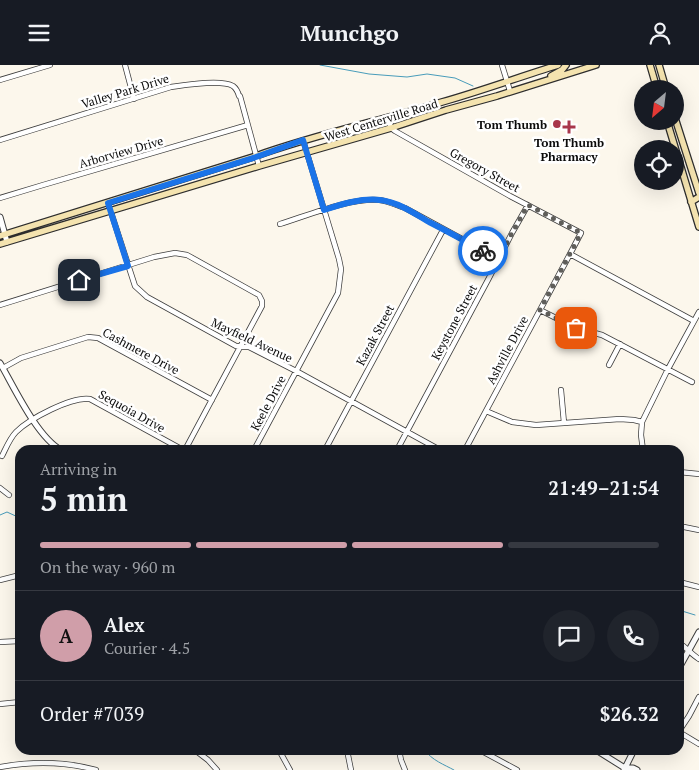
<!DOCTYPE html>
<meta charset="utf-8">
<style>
:root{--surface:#171b24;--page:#20242c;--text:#f1f3f6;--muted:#9ea1a6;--line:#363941;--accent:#d09ea9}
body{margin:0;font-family:"PT Serif",serif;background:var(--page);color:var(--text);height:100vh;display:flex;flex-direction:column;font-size:19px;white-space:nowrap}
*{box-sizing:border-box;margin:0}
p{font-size:16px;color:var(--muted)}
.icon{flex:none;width:28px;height:28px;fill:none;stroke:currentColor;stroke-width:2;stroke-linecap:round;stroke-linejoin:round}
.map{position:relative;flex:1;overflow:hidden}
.details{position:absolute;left:15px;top:380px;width:669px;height:310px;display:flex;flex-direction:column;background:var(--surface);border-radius:15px;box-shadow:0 5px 20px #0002}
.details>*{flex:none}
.needle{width:32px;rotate:208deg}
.controls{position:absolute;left:634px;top:15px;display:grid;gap:10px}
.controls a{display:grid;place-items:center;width:50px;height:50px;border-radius:50%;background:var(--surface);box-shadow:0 5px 20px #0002;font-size:25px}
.pin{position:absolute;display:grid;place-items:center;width:42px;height:42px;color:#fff;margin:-21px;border-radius:10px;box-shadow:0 2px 8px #0006}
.courier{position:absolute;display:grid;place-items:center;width:50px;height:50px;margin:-25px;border:4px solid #1a73e8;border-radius:50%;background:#fff;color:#222;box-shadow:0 1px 6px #0007}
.head em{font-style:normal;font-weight:800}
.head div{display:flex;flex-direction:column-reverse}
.head{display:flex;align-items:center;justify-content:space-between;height:85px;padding:0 25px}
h1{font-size:32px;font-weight:800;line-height:38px}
.bar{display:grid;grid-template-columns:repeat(4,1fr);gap:8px 5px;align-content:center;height:60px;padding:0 25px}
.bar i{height:6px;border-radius:4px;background:var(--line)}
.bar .on{background:var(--accent)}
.bar p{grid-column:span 4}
.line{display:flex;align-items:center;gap:12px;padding:0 25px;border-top:1px solid var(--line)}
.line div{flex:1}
.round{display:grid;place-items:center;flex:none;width:52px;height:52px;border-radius:26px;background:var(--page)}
header{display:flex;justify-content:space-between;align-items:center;height:65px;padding:0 25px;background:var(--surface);font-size:22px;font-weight:800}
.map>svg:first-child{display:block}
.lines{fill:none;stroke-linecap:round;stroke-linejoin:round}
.stream{stroke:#489cba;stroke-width:1}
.minor-casing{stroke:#3e3e3e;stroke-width:6}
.tertiary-casing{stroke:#3e3e3e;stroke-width:7}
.secondary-casing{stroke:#2d2d2d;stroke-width:8}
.minor{stroke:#fff;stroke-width:4.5}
.tertiary{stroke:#fff;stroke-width:5}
.secondary{stroke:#f4e3af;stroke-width:5.5}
.done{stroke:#5f5e5a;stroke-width:5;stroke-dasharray:0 9}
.route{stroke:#1a73e8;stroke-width:6}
.poi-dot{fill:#a8364b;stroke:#fff;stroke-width:2}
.labels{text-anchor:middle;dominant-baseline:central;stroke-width:5;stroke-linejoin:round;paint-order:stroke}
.street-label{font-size:12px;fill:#0b0b0b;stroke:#fff}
.poi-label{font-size:12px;font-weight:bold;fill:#0b0b0b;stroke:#fff;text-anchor:end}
</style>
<header><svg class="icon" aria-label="menu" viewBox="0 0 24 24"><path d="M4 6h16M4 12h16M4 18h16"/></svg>Munchgo<svg class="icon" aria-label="person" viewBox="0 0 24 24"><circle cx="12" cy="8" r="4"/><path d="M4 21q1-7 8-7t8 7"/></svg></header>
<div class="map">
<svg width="699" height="705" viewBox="0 0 699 705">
<rect width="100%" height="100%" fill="#fcf7ec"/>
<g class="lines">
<path class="stream" d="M320 0 369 9 407 12 427 9 455 13 473 21
M0 450 7 447 20 453
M679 546H682L695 550
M425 685C431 695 445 700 454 705"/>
<g class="minor-casing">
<path id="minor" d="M125 0 134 34
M502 0 510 26
M0 15 50 0
M388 52 391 63 395 66 510 131 581 168 570 189 465 385
M0 75 171 22C185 20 221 14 233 21 237 24 238 27 239 31H240L259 101
M0 133 43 120 248 60
M108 138 135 221 147 232 236 281 249 282 296 306 440 385
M280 159C309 150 349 133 379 135 388 136 396 140 405 143L499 194
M570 189 694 256
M0 240 154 192 175 188 187 190 259 230 262 236V241L185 385
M540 245 576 263 602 270 692 317
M609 300 620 279
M3 303 21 293 88 272 98 273 212 335
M561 325 564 358
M486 346 512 357 536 360 620 354 634 355 642 357
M254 385 338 228 341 204 339 194 303 75
M325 385 443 165
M397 385 489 213 512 168 528 140
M643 385 641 370 642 357 668 304 699 247
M2 391C6 383 10 373 16 367 29 354 72 331 90 334L183 385
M679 407 699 409
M0 423 9 430
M679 461 699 465
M0 515 20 510
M679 517 699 522
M0 577 20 576
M679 578C686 582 691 589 699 594
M0 639 20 637
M679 666 689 651 699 632
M679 667 699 679
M195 685 208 695 217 705
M279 685 290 705
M347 685 351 705
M399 685 401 695 405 705
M480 685 517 705
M0 702C33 696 64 696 96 705"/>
</g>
<g class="tertiary-casing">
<path id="tertiary" d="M0 152 7 177
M0 298C14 322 37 372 61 385
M679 603 699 567
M596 685 628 705
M626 703H633L637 705
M624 705 634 685"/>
</g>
<g class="secondary-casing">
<path id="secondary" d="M650 0 657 24
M659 0 666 24
M551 11 562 5 566 0
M675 53 699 128
M667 56 699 162
M691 137 699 132
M0 171 256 91C317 69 380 56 442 37 481 26 519 12 558 0
M0 179 259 101 391 63 446 45 497 31 596 0"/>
</g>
<use href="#minor" class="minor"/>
<use href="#tertiary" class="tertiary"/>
<use href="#secondary" class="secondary"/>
</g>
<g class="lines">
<path class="done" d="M483 186 499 194 512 168 528 140 579 167 580 170 540 245 576 263"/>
<path class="route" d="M79 215 128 201 108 138 256 92 303 75 324 145C342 139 361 133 380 135 398 137 414 148 429 157 447 166 465 176 483 186"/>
</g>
<g class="poi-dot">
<circle cx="557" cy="59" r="5"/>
<path d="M566.5 54.5h5v5h5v5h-5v5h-5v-5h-5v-5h5z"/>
</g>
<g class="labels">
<g class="street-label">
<text transform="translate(125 26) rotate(-17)">Valley Park Drive</text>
<text transform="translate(381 55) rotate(-17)">West Centerville Road</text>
<text transform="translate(121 87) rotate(-16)">Arborview Drive</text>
<text transform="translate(485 105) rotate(29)">Gregory Street</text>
<text transform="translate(454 257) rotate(-62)">Keystone Street</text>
<text transform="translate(375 270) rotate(-62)">Kazak Street</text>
<text transform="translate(252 275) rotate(25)">Mayfield Avenue</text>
<text transform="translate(507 285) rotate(-62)">Ashville Drive</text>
<text transform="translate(141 286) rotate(28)">Cashmere Drive</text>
<text transform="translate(268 338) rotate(-62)">Keele Drive</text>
<text transform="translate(132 346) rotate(29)">Sequoia Drive</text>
</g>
<g class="poi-label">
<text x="547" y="59">Tom Thumb</text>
<text x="569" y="77" text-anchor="middle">Tom Thumb<tspan x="569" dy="14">Pharmacy</tspan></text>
</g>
</g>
</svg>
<div class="controls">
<a><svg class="needle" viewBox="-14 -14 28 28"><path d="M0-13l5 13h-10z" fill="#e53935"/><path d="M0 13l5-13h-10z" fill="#9ea1a6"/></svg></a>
<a><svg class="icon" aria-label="locate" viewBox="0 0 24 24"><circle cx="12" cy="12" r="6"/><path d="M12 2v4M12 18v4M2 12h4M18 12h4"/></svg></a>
</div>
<div class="pin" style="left:576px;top:263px;background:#ea580c"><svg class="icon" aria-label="bag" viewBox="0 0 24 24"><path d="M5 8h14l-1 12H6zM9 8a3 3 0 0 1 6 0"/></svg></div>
<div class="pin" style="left:79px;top:215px;background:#1f2937"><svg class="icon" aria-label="home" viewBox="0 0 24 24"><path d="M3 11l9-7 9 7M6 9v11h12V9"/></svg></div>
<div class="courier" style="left:483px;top:186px"><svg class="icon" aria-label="bike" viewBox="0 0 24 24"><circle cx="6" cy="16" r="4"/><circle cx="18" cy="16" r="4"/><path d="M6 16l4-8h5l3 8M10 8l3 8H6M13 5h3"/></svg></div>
<section class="details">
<div class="head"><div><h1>5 min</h1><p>Arriving in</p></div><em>21:49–21:54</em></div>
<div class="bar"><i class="on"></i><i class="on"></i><i class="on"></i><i></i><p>On the way · 960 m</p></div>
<div class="line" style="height:90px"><b class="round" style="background:var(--accent);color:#111">A</b><div><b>Alex</b><p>Courier · 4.5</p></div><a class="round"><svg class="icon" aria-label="chat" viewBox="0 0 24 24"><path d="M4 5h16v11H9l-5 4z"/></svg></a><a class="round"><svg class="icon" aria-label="phone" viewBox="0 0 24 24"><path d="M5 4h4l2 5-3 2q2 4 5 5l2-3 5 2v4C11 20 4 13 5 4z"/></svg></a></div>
<div class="line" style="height:65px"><div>Order #7039</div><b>$26.32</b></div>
</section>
</div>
